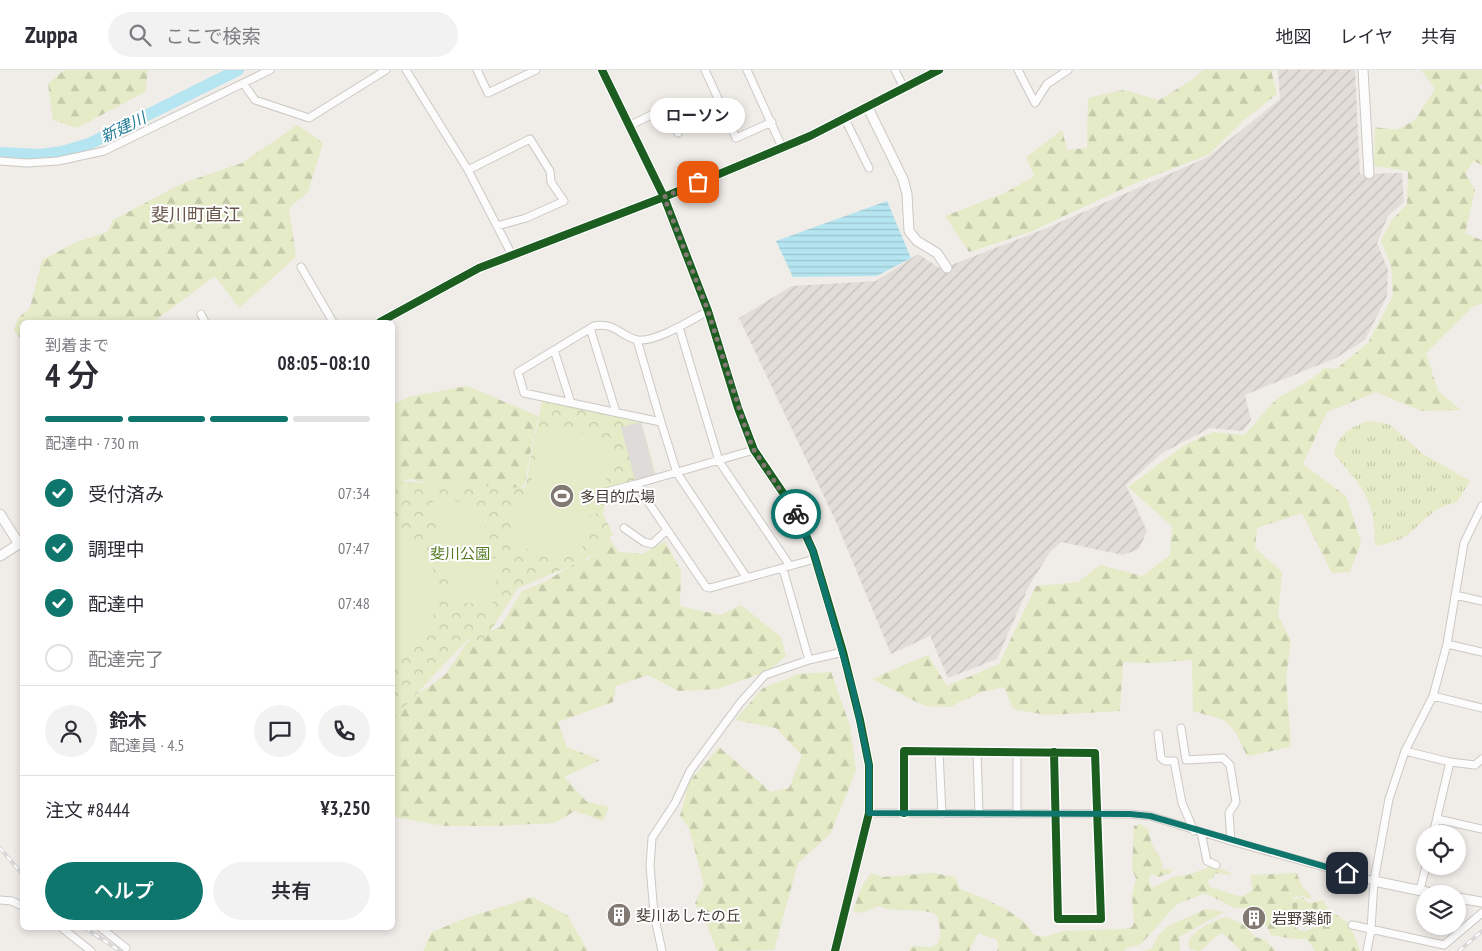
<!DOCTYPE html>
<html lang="ja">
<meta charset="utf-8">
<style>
:root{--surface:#fff;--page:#f2f2f3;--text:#2b2b33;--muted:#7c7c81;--line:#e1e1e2;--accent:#0f766e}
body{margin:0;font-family:"PT Sans Narrow","Noto Sans JP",sans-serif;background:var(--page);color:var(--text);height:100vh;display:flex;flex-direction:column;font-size:19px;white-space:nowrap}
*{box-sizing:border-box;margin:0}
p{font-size:16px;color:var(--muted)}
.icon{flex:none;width:28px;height:28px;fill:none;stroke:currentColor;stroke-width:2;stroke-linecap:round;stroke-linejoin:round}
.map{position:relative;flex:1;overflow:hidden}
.side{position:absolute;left:20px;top:250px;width:375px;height:610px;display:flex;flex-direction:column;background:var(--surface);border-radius:8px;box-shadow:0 2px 8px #0003}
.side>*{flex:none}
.tools{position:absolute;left:1416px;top:755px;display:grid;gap:10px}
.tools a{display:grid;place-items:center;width:50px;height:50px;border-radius:50%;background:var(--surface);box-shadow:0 2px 8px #0003;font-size:25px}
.pin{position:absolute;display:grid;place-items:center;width:42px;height:42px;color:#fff;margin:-21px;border-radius:10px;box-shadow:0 2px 8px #0006}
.courier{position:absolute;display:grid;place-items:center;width:50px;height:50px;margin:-25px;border:4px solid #0f766e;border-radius:50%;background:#fff;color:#222;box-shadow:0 1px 6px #0007}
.bubble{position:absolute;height:35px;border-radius:18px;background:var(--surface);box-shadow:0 2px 8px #0003;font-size:16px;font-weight:600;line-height:35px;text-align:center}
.overview em{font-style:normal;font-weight:600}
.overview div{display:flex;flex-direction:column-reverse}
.overview{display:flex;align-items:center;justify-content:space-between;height:85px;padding:0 25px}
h1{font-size:32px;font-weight:600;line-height:38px}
.bar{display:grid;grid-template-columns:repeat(4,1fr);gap:8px 5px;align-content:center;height:60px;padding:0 25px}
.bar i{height:6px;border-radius:4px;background:var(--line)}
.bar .active{background:var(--accent)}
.bar p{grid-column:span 4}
.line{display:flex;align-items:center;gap:12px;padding:0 25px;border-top:1px solid var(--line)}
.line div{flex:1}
.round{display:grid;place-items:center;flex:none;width:52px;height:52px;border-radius:26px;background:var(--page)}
ol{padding:0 25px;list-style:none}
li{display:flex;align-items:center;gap:15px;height:55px}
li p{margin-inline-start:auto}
li .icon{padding:5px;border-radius:50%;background:var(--accent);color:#fff;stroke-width:4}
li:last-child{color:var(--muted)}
li i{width:28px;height:28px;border:2px solid var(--line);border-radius:50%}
.primary-button{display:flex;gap:10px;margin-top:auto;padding:10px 25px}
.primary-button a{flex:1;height:58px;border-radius:30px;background:var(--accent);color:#fff;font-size:20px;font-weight:600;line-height:58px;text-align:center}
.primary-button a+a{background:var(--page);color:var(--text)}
header{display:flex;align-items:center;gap:30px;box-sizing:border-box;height:70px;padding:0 25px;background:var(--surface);border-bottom:1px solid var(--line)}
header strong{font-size:24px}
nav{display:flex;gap:28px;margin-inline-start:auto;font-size:18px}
.search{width:350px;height:45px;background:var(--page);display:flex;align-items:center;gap:12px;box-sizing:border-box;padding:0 18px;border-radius:28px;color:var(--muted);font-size:19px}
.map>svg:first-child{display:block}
.industrial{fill:url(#industrial-furrows)}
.grass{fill:url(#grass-tufts)}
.forest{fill:url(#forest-firs)}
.cemetery{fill:url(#cemetery-stones)}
.park{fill:url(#park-crowns)}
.garden{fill:#e4ebc6}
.parking{fill:#dfdbd8}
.water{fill:url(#water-rules)}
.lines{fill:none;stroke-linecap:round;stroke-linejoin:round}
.river{stroke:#b5e5f0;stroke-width:12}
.minor-casing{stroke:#ccc8c4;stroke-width:9}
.tertiary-casing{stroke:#ccc8c4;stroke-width:11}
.minor{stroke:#fdfcfc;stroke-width:7}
.tertiary{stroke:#fdfcfc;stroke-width:9}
.rail-casing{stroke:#d9d8d8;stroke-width:4}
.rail{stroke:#fff;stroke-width:2;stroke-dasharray:5.5;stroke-linecap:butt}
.cycleway-casing{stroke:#fff;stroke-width:11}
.cycleway{stroke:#1b5e20;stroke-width:8}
.done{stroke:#827973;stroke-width:5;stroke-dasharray:0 9}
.route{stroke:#0f766e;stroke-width:6}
.labels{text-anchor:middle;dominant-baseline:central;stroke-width:4;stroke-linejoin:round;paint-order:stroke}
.poi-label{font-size:15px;fill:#463b34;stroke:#fff;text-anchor:start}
.park-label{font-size:15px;fill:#567b24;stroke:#fff}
.water-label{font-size:16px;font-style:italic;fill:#237d97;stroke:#fff}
.quarter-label{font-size:18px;fill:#69564a;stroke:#fff}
</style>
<header>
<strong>Zuppa</strong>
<div class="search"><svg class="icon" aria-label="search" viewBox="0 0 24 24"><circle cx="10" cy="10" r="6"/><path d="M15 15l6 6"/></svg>ここで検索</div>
<nav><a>地図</a><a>レイヤ</a><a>共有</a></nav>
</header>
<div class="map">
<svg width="1482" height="881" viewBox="0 0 1482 881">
<defs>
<pattern id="industrial-furrows" width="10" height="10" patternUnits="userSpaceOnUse" patternTransform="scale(1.25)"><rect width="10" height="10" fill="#e3ddd9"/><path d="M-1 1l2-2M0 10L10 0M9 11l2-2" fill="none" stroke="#c4bfbb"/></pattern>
<pattern id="grass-tufts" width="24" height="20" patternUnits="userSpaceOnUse" patternTransform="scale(1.25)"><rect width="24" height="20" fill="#e4ebc6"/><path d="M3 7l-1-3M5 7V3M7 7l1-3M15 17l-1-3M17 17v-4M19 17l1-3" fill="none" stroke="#c5caab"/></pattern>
<pattern id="forest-firs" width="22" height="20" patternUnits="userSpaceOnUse" patternTransform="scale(1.25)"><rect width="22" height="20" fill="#e4ebc6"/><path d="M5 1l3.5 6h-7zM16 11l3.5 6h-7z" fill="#c5caab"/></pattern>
<pattern id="cemetery-stones" width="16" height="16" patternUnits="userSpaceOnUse" patternTransform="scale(1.25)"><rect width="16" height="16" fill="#e4ebc6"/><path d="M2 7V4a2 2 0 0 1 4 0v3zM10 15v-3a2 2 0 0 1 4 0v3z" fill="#c5caab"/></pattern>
<pattern id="park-crowns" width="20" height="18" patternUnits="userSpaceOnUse" patternTransform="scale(1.25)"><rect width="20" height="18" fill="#e4ebc6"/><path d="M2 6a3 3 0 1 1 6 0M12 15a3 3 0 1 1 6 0" fill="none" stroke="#c5caab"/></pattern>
<pattern id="water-rules" width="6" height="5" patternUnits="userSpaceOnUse" patternTransform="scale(1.25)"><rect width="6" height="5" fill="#b5e5f0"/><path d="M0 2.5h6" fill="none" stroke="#9dc5ce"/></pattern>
</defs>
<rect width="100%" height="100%" fill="#f0ece8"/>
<path class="industrial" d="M1278 0H1355L1360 104 1402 103 1404 132 1388 146 1377 173 1388 200 1387 226 1365 270 1336 288 1245 325 1251 350 1243 361 1210 358 1162 383 1126 415 1147 461 1139 479 1123 485 1061 472 1050 482 1029 516 997 589 948 608 930 566 891 584 837 454 739 248 792 216 876 211 918 184 941 199 1047 158 1208 87 1280 29Z"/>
<path class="grass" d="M1369 351 1389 354 1423 384 1470 411 1457 432C1450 435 1440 436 1435 441 1410 460 1410 471 1375 476 1375 428 1364 419 1334 384 1339 364 1350 357 1369 351Z"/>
<path class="forest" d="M64 0H148L145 22 77 58 53 50 48 14Z
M1203 0H1271L1277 24 1244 50 1208 85 1135 113 1032 161 969 182 945 146 1003 124 1034 106 1026 87 1062 60 1067 80 1087 78 1088 28 1123 20 1159 30 1192 10Z
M1421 0H1482V14L1479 17 1482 20V95L1474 91 1465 103 1475 120 1465 164 1482 170V234L1472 237 1426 283 1438 321 1461 340 1422 341 1376 322 1327 342 1303 394 1346 426 1361 472 1350 502 1332 503 1302 443 1257 458 1255 478 1282 502 1278 546 1291 570 1286 608 1291 677 1247 686 1235 661 1224 650 1193 641 1192 590 1151 593 1123 592 1120 641 1047 645 1013 639 1004 617 981 622 950 637 925 636 872 609 928 585 947 616 999 594 1036 516 1078 512 1100 495 1142 506 1170 485 1172 456 1128 417 1185 375 1213 362 1244 365C1255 355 1263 343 1273 333 1288 319 1307 316 1324 298L1336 299 1368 273 1393 226 1391 196 1381 170 1392 150 1407 134 1408 101 1374 96 1375 57 1396 60 1414 51 1435 19Z
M297 55 323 73 308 122 289 138 296 187 239 238 215 206 157 249 156 252H22V271L14 260 18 248 30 238 42 190 77 172 107 162 113 150 183 113 242 93Z
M467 316 538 346 524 416 498 427 410 409 393 414V334L409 327Z
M599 451 618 482 643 484 665 471 681 501 680 536 720 545 741 535 781 567 786 586 768 601 717 619 679 621 648 605 616 616 613 632 558 652 567 677 600 690 564 707 586 731 609 737 603 751 575 741 554 753 494 756H445L393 747V638L427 618 446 604 468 571 500 557 522 521 547 511 573 494 590 489Z
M831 602 850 656 856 701 830 764 798 793 774 880 717 881 706 853 695 833 704 815 689 758 680 746 689 712 719 677 771 722 789 718 802 685 776 658 735 650 763 618 799 604Z
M1140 754 1148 759 1152 775 1160 787 1163 799H1172L1171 803 1158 807 1152 804 1149 806 1150 816 1155 817 1173 807 1188 805 1212 796 1231 803V805L1215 803 1213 808 1208 810 1209 817C1222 819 1231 826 1244 826L1252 820 1251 805 1297 803 1301 815 1311 826V830L1303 826 1294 827 1287 849C1291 852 1295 858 1299 860 1311 866 1322 848 1329 843 1350 846 1354 865 1360 881H1315L1307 869H1293L1271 865 1264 852 1266 846C1256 832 1244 842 1230 836 1222 832 1214 827 1205 823L1177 834 1141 874 1124 879 1125 881H997L999 876 996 869 978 863 969 881H909L911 877C918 875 925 878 931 877 946 874 939 854 937 845 918 836 898 844 879 836L861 843 853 841 861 818 871 803 883 807 933 803 955 807 960 819C987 830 1018 840 1034 865L1043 867 1064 861 1126 859 1132 857 1134 853 1132 826 1136 809 1132 798 1134 756Z
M532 827 567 845 588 881H423L431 863 460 850Z
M1207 839 1224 842 1179 867 1180 881H1145L1153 877C1156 861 1175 851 1189 847 1196 845 1199 840 1207 839Z
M1227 847 1244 855 1255 867 1265 870 1276 881H1241L1224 864H1219L1200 881 1191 880 1188 875C1189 861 1215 850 1227 847Z"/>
<path class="cemetery" d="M1302 827 1309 833 1323 830 1328 838 1315 844 1317 852 1305 858 1293 852 1290 836 1294 830Z"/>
<path class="park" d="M542 330 641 351 656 405 608 417 603 445 613 464 585 490 518 518 484 571 468 569 393 649 392 411 525 418Z"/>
<path class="garden" d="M546 356 604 368 612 379 600 442 588 446 581 485 574 488 518 477 510 466 515 439H518L519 432 513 431 529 421 541 360Z
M434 427 488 438 481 479 438 471 443 447 430 444Z
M393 453C424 470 453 517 430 552 421 564 404 575 393 586Z
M454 481 500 489 492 537 445 529Z"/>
<path class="parking" d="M641 352 655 405 635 410 621 357Z"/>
<path class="water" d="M887 131 911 188 877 206 793 207 776 171Z"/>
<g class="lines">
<path class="river" d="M0 83 40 85 62 82 89 74 238 0"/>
<g class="minor-casing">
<path id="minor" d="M406 0 468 100 512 185
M477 0 488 23 536 0
M705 0 736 68 772 52
M747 0 782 77
M895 0 904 18
M1018 0 1035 33 1047 14 1068 0
M243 13 255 30 309 48 386 0
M844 47 869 98
M629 56 667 37 678 63
M0 91 27 93 58 91 104 81 270 0
M468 100 530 69 550 101 551 112 564 131 526 148 497 156
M301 197 333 252
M708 241C691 250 657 272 638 270 621 267 616 252 594 256L518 302 524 323 661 352 677 403 747 508
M201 244 205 252
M679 257 719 391 790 496
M590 258 616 342
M637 270 661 352
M554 280 571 333
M754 380 636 414 706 517 710 518 815 489
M606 422 636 414
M624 458 644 472 652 474 667 460
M783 499 809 590
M1455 525 1482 531
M1447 574 1482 582
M1433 626 1482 638
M1181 658 1186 690 1223 688 1230 695 1236 732 1229 743 1231 771
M1158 664 1161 688 1165 691H1174L1182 733 1194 761
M1405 681 1450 692
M939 682 942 744
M977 682 979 744
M869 743 1130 744 1150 746 1231 771 1374 811
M904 743V681L1095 683 1101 849H1058L1054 682
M1017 744V682
M1437 749 1482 759
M1201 762 1207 791 1216 795
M1433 764 1450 692 1475 695 1482 689
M1420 820 1426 796
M0 830 12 831 22 836
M1352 855 1444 875 1482 843
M62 858 91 881
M101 858 126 878
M662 881 654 844 650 796 652 768 675 733 690 701 740 633 765 605 809 590 843 582
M1367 881 1371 860 1374 811 1389 729 1405 681 1433 626 1447 574 1464 473 1482 436"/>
</g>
<g class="tertiary-casing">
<path id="tertiary" d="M602 0 664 127 708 241 738 338 754 380 794 439 813 481 843 582 860 650 869 695V743L835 881
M1363 0 1369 104
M867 36 903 109 907 124 909 161 917 171 937 183 947 198
M380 252 479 198 664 127 810 66 939 0
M0 444 19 474
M0 486 22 472
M1374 811 1436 824
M1458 828 1482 832"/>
</g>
<use href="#minor" class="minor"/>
<use href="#tertiary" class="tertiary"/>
<g class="rail-casing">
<path id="rail" d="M0 778 22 804
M85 858 120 881
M1459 881 1482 861"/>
</g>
<use href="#rail" class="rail"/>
<g class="cycleway-casing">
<path id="cycleway" d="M602 0 664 127 708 241 738 338 754 380 794 439 813 481 843 582 860 650 869 695V743L835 881
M380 252 479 198 664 127 810 66 939 0
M904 743V681L1095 683 1101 849H1058L1054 682"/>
</g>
<use href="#cycleway" class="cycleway"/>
</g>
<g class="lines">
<path class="done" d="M698 112 664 127 708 241 748 366 754 380 796 444"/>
<path class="route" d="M796 444 813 481 853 620 869 695V743L1130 744 1150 746 1347 803"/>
</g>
<defs>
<g id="stadium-disc" transform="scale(1.25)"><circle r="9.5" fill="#827973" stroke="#fff"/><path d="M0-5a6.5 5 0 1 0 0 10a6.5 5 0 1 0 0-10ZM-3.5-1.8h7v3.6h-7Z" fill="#fff"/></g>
<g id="building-disc" transform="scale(1.25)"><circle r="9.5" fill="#827973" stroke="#fff"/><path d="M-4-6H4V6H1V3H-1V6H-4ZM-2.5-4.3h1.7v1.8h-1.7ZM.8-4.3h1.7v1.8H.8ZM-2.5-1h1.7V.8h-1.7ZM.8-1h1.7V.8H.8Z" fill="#fff"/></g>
</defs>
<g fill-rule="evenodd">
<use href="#stadium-disc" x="562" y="426"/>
<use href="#building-disc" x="619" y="845"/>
<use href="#building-disc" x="1254" y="848"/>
</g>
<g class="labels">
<g class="poi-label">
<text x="580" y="426">多目的広場</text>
<text x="636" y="845">斐川あしたの丘</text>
<text x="1272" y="848">岩野薬師</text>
</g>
<g class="park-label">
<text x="460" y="483">斐川公園</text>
</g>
<g class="water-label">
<text transform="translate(123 57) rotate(-26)">新建川</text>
</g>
<g class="quarter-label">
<text x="196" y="144">斐川町直江</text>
</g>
</g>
</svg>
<div class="tools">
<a><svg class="icon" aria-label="locate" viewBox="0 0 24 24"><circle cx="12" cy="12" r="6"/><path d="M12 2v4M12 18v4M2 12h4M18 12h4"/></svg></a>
<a><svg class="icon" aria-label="layers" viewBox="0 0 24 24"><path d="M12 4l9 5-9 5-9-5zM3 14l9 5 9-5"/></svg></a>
</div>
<div class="pin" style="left:698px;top:112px;background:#ea580c"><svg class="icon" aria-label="bag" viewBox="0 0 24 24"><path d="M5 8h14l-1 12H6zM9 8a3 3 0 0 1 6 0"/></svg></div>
<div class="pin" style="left:1347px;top:803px;background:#1f2937"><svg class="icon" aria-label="home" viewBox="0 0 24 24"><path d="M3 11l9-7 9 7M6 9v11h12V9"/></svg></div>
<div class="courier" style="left:796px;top:444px"><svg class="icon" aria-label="bike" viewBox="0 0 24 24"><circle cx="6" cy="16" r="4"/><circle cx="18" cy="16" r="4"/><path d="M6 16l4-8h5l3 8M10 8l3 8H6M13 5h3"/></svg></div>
<div class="bubble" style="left:650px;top:28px;width:95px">ローソン</div>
<section class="side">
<div class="overview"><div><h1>4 分</h1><p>到着まで</p></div><em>08:05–08:10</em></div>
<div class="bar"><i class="active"></i><i class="active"></i><i class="active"></i><i></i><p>配達中 · 730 m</p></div>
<ol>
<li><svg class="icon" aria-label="check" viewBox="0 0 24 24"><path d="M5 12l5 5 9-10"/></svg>受付済み<p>07:34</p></li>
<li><svg class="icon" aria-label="check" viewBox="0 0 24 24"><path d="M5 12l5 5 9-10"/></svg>調理中<p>07:47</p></li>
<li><svg class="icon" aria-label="check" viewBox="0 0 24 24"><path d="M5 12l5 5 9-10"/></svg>配達中<p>07:48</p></li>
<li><i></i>配達完了</li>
</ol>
<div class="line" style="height:90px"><a class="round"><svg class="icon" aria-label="person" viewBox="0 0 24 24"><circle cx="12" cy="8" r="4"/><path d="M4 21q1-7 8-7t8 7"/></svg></a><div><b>鈴木</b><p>配達員 · 4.5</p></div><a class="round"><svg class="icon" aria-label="chat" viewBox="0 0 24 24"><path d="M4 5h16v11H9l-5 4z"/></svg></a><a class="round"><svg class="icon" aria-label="phone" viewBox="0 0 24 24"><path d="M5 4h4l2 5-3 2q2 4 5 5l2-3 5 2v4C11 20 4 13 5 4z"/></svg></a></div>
<div class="line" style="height:65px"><div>注文 #8444</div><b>¥3,250</b></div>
<div class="primary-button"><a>ヘルプ</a><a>共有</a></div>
</section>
</div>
